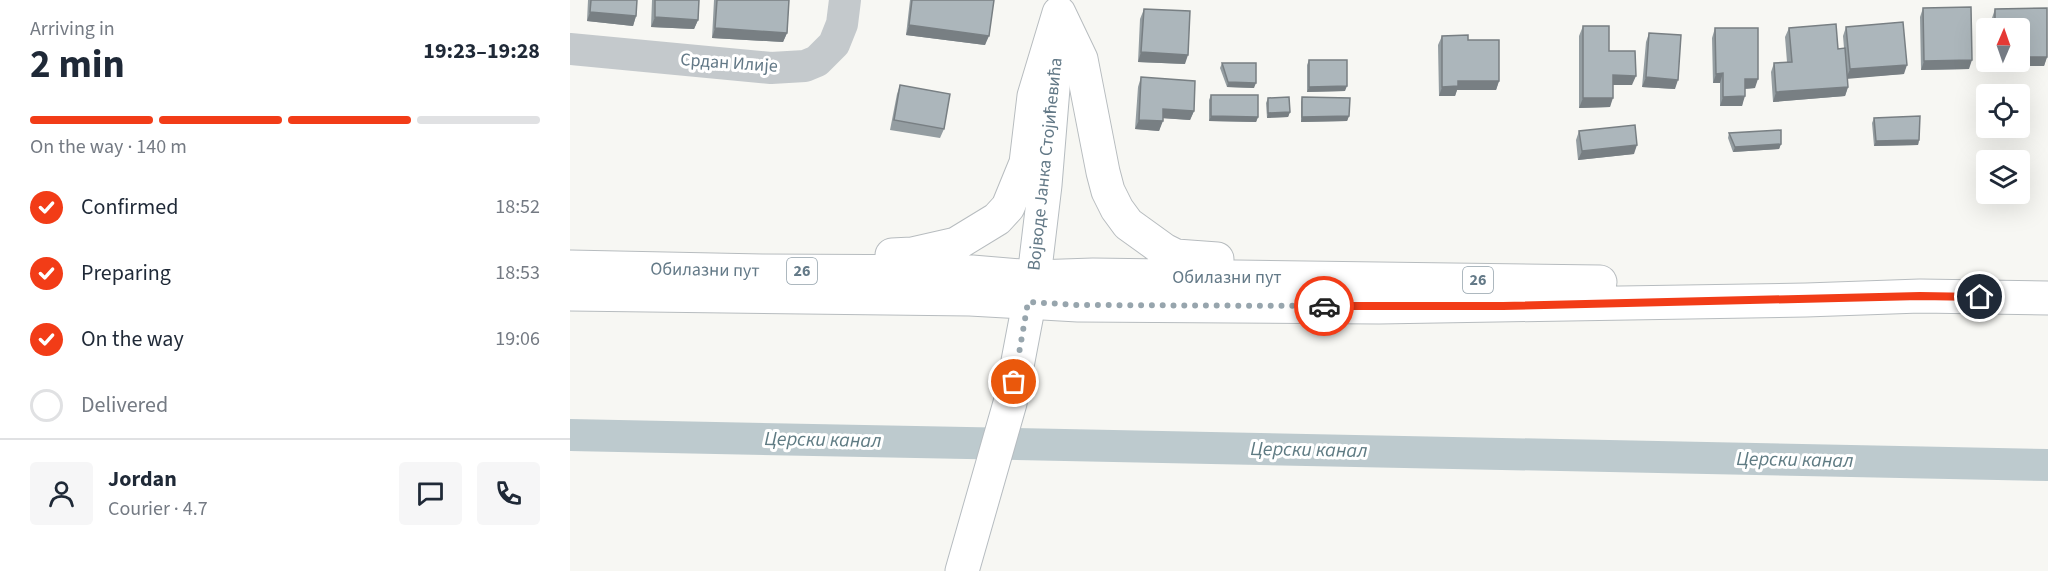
<!DOCTYPE html>
<meta charset="utf-8">
<style>
:root{--surface:#fff;--page:#f6f6f7;--text:#1f2937;--muted:#747a83;--line:#e0e1e3;--accent:#f23c17}
body{margin:0;font-family:"Source Sans 3",sans-serif;background:var(--page);color:var(--text);height:100vh;display:flex;flex-direction:column;font-size:22px;white-space:nowrap}
*{box-sizing:border-box;margin:0}
p{font-size:20px;color:var(--muted)}
.icon{flex:none;width:33px;height:33px;fill:none;stroke:currentColor;stroke-width:2;stroke-linecap:round;stroke-linejoin:round}
.map{position:relative;flex:1;overflow:hidden}
.sheet{display:flex;flex-direction:column;background:var(--surface);width:570px}
.sheet>*{flex:none}
.needle{width:39px;rotate:2deg}
.controls{position:absolute;left:1406px;top:18px;display:grid;gap:12px}
.controls a{display:grid;place-items:center;width:54px;height:54px;border-radius:6px;background:var(--surface);box-shadow:0 6px 24px #0002;font-size:30px}
.pin{position:absolute;display:grid;place-items:center;width:51px;height:51px;color:#fff;margin:-26px;border:3px solid #fff;border-radius:50%;box-shadow:0 2px 6px #0007}
.courier{position:absolute;display:grid;place-items:center;width:60px;height:60px;margin:-30px;border:4px solid #f23c17;border-radius:50%;background:#fff;color:#222;box-shadow:0 2px 8px #0007}
.head em{font-style:normal;font-weight:700}
.head div{display:flex;flex-direction:column-reverse}
.head{display:flex;align-items:center;justify-content:space-between;height:102px;padding:0 30px}
h1{font-size:39px;font-weight:700;line-height:45px}
.bar{display:grid;grid-template-columns:repeat(4,1fr);gap:9px 6px;align-content:center;height:72px;padding:0 30px}
.bar i{height:8px;border-radius:4px;background:var(--line)}
.bar .current{background:var(--accent)}
.bar p{grid-column:span 4}
.line{display:flex;align-items:center;gap:15px;padding:0 30px;border-top:2px solid var(--line)}
.line div{flex:1}
.round{display:grid;place-items:center;flex:none;width:63px;height:63px;border-radius:6px;background:var(--page)}
ol{padding:0 30px;list-style:none}
li{display:flex;align-items:center;gap:18px;height:66px}
li p{margin-inline-start:auto}
li .icon{padding:6px;border-radius:50%;background:var(--accent);color:#fff;stroke-width:4}
li:last-child{color:var(--muted)}
li i{width:33px;height:33px;border:3px solid var(--line);border-radius:50%}
main{display:flex;flex:1;min-height:0}
.map>svg:first-child{display:block}
.lines{fill:none;stroke-linecap:round;stroke-linejoin:round}
.canal{stroke:#bdcace;stroke-width:32}
.secondary-casing{stroke:#b6bcc0;stroke-width:35}
.primary-casing{stroke:#b7bcbf;stroke-width:35}
.street{stroke:#c4c9cc;stroke-width:32}
.secondary{stroke:#fff;stroke-width:33}
.primary{stroke:#fff;stroke-width:33}
.wall{fill:#949da1}
.shaded-wall{fill:#787f83}
.building{fill:#acb6bb;stroke:#787f83;stroke-width:1.5}
.done{stroke:#97a5ad;stroke-width:6;stroke-dasharray:0 10.8}
.route{stroke:#f23c17;stroke-width:8}
.labels{text-anchor:middle;dominant-baseline:central;stroke-width:6;stroke-linejoin:round;paint-order:stroke}
.shield{fill:#fff;stroke:#92a1ab;stroke-width:1.5}
.shield-label{font-size:16px;font-weight:bold;fill:#637987}
.street-label{font-size:18px;fill:#637987;stroke:#fff}
.water-label{font-size:20px;font-style:italic;fill:#5f7b83;stroke:#fff}
</style>
<main>
<section class="sheet">
<div class="head"><div><h1>2 min</h1><p>Arriving in</p></div><em>19:23–19:28</em></div>
<div class="bar"><i class="current"></i><i class="current"></i><i class="current"></i><i></i><p>On the way · 140 m</p></div>
<ol>
<li><svg class="icon" aria-label="check" viewBox="0 0 24 24"><path d="M5 12l5 5 9-10"/></svg>Confirmed<p>18:52</p></li>
<li><svg class="icon" aria-label="check" viewBox="0 0 24 24"><path d="M5 12l5 5 9-10"/></svg>Preparing<p>18:53</p></li>
<li><svg class="icon" aria-label="check" viewBox="0 0 24 24"><path d="M5 12l5 5 9-10"/></svg>On the way<p>19:06</p></li>
<li><i></i>Delivered</li>
</ol>
<div class="line" style="height:108px"><a class="round"><svg class="icon" aria-label="person" viewBox="0 0 24 24"><circle cx="12" cy="8" r="4"/><path d="M4 21q1-7 8-7t8 7"/></svg></a><div><b>Jordan</b><p>Courier · 4.7</p></div><a class="round"><svg class="icon" aria-label="chat" viewBox="0 0 24 24"><path d="M4 5h16v11H9l-5 4z"/></svg></a><a class="round"><svg class="icon" aria-label="phone" viewBox="0 0 24 24"><path d="M5 4h4l2 5-3 2q2 4 5 5l2-3 5 2v4C11 20 4 13 5 4z"/></svg></a></div>
</section>
<div class="map">
<svg width="1478" height="571" viewBox="0 0 1478 571">
<rect width="100%" height="100%" fill="#f7f7f3"/>
<g class="lines">
<path class="canal" d="M0 435 1478 465"/>
<g class="secondary-casing">
<path id="secondary" d="M392 571 440 403 464 277 475 185 486 52"/>
</g>
<g class="primary-casing">
<path id="primary" d="M489 13 511 59 533 172 538 191 547 209 558 224 594 250 606 256 647 259
M322 255 342 254 386 244 427 219 438 207 456 163 464 96 489 13
M0 267 192 271 402 272 464 277 523 275 1030 282
M0 294 400 299 508 305 809 307 1236 300 1350 296 1478 298"/>
</g>
<path class="street" d="M0 49 201 68 235 66 247 61 264 44 272 24 275 0"/>
<use href="#secondary" class="secondary"/>
<use href="#primary" class="primary"/>
</g>
<path class="wall" d="M18 0H67L66 16 63 26 17 21Z
M82 0H129L128 20 124 29 81 27Z
M144 0H219L217 33 213 42 142 38Z
M340 0H424L415 45 336 35Z
M1353 8 1399 69 1351 70 1350 17Z
M1477 8V57L1474 66H1422V62H1449V28H1422V18L1425 9Z
M574 9 615 64 568 62 570 19Z
M1013 26 1039 51 1062 85H1043L1040 107 1009 108V36Z
M1276 27 1334 74 1277 78 1278 87 1275 96 1203 102 1201 72 1204 63 1217 62 1215 37 1219 28 1268 49 1274 48 1273 36Z
M1145 28 1185 88 1175 89 1172 106H1150V83H1143L1142 38Z
M1079 33 1105 89 1072 87 1076 42Z
M872 36 898 40 929 81 926 90H887L885 96H869L868 45Z
M739 60 775 91 737 92V65Z
M652 63 684 88 657 87 650 68Z
M571 77 624 111 620 120 593 118 589 131 565 129 568 87Z
M330 85 374 129 370 138 320 130 327 94Z
M641 95 688 117 686 122 639 121V100Z
M732 97 779 116 777 121 731 122V102Z
M698 98 720 112 718 117 697 118 696 103Z
M1304 118 1349 140 1348 145 1304 146 1302 123Z
M1009 131 1064 154 1008 160 1006 140Z
M1159 133 1211 144 1209 149 1163 152 1158 138Z"/>
<path class="shaded-wall" d="M20 12 66 16 63 26 17 21Z
M85 17 128 20 124 29 81 27Z
M339 25 419 36 415 45 336 35Z
M145 28 217 33 213 42 142 38Z
M571 52 618 55 615 64 568 62Z
M1449 57H1477L1474 66H1422L1424 62H1449Z
M1402 60 1399 69 1351 70 1354 61Z
M1337 65 1334 74 1276 79 1280 69Z
M1153 73 1150 83H1143L1146 74Z
M1043 75 1066 76 1062 85H1040Z
M1076 77 1108 80 1105 89 1072 87Z
M1175 79H1188L1185 88 1172 89Z
M888 81H929L926 90H887L885 96H869L872 87Z
M658 82 686 83 684 88 657 87Z
M777 86 775 91 737 92 739 87Z
M1278 87 1275 96 1203 102 1206 92Z
M1175 96 1172 106H1150L1153 97Z
M1013 98H1043L1040 107 1009 108Z
M593 109 624 111 620 120 590 118Z
M720 112 718 117 697 118 698 113Z
M641 116 688 117 686 122 639 121Z
M779 116 777 121 731 122 732 117Z
M569 120 593 121 589 131 565 129Z
M1349 140 1348 145 1304 146 1306 141Z
M1211 144 1209 149 1163 152 1165 147Z
M1067 145 1064 154 1008 160 1012 151Z"/>
<path class="building" d="M21 0H67L66 16 20 12Z
M85 0H129L128 20 85 17Z
M147 0H219L217 33 145 28Z
M342 0H424L419 36 339 25Z
M1401 7 1402 60 1354 61 1353 8Z
M1477 8V57H1449V28H1425V9Z
M574 9 620 11 618 55 571 52Z
M1333 22 1337 65 1280 69 1276 27Z
M1266 24 1268 49 1275 48 1278 87 1206 92 1204 63 1222 62 1219 28Z
M1013 26H1039V51H1065L1066 76 1043 75V98H1013Z
M1145 28H1188V79H1175V96L1153 97V73L1146 74Z
M1079 33 1111 35 1108 80 1076 77Z
M898 35V40H929V81H888V86L872 87V36Z
M739 60H777V86L739 87Z
M652 63H686V83L658 82Z
M571 77 625 81 624 111 593 109V121L569 120Z
M330 85 380 94 374 129 324 120Z
M641 95H688V117L641 116Z
M719 97 720 112 698 113V98Z
M732 97 780 98 779 116 732 117Z
M1350 116 1349 140 1306 141 1304 118Z
M1065 125 1067 145 1012 151 1009 131Z
M1211 130V144L1165 147 1159 133Z"/>
<g class="lines">
<path class="done" d="M444 382 458 302 508 305 754 306"/>
<path class="route" d="M754 306H933L1350 296 1410 297"/>
</g>
<g class="labels">
<g class="shield">
<rect x="217" y="258" width="30" height="26" rx="4.5"/>
<rect x="893" y="267" width="30" height="26" rx="4.5"/>
</g>
<g class="shield-label">
<text x="232" y="271">26</text>
<text x="908" y="280">26</text>
</g>
<g class="street-label">
<text transform="translate(159 63) rotate(4)">Срдан Илије</text>
<text transform="translate(475 164) rotate(-84)">Војводе Јанка Стојићевића</text>
<text transform="translate(135 270) rotate(1)">Обилазни пут</text>
<text x="657" y="277">Обилазни пут</text>
</g>
<g class="water-label">
<text transform="translate(253 440) rotate(1)">Церски канал</text>
<text transform="translate(739 450) rotate(1)">Церски канал</text>
<text transform="translate(1225 460) rotate(1)">Церски канал</text>
</g>
</g>
</svg>
<div class="controls">
<a><svg class="needle" viewBox="-14 -14 28 28"><path d="M0-13l5 13h-10z" fill="#e53935"/><path d="M0 13l5-13h-10z" fill="#747a83"/></svg></a>
<a><svg class="icon" aria-label="locate" viewBox="0 0 24 24"><circle cx="12" cy="12" r="6"/><path d="M12 2v4M12 18v4M2 12h4M18 12h4"/></svg></a>
<a><svg class="icon" aria-label="layers" viewBox="0 0 24 24"><path d="M12 4l9 5-9 5-9-5zM3 14l9 5 9-5"/></svg></a>
</div>
<div class="pin" style="left:444px;top:382px;background:#ea580c"><svg class="icon" aria-label="bag" viewBox="0 0 24 24"><path d="M5 8h14l-1 12H6zM9 8a3 3 0 0 1 6 0"/></svg></div>
<div class="pin" style="left:1410px;top:297px;background:#1f2937"><svg class="icon" aria-label="home" viewBox="0 0 24 24"><path d="M3 11l9-7 9 7M6 9v11h12V9"/></svg></div>
<div class="courier" style="left:754px;top:306px"><svg class="icon" aria-label="car" viewBox="0 0 24 24"><path d="M5 17H2v-5l4-1 3-4h7l3 4 3 1v5h-3M9 17h6M6 11h13"/><circle cx="7" cy="17" r="2"/><circle cx="17" cy="17" r="2"/></svg></div>
</div>
</main>
